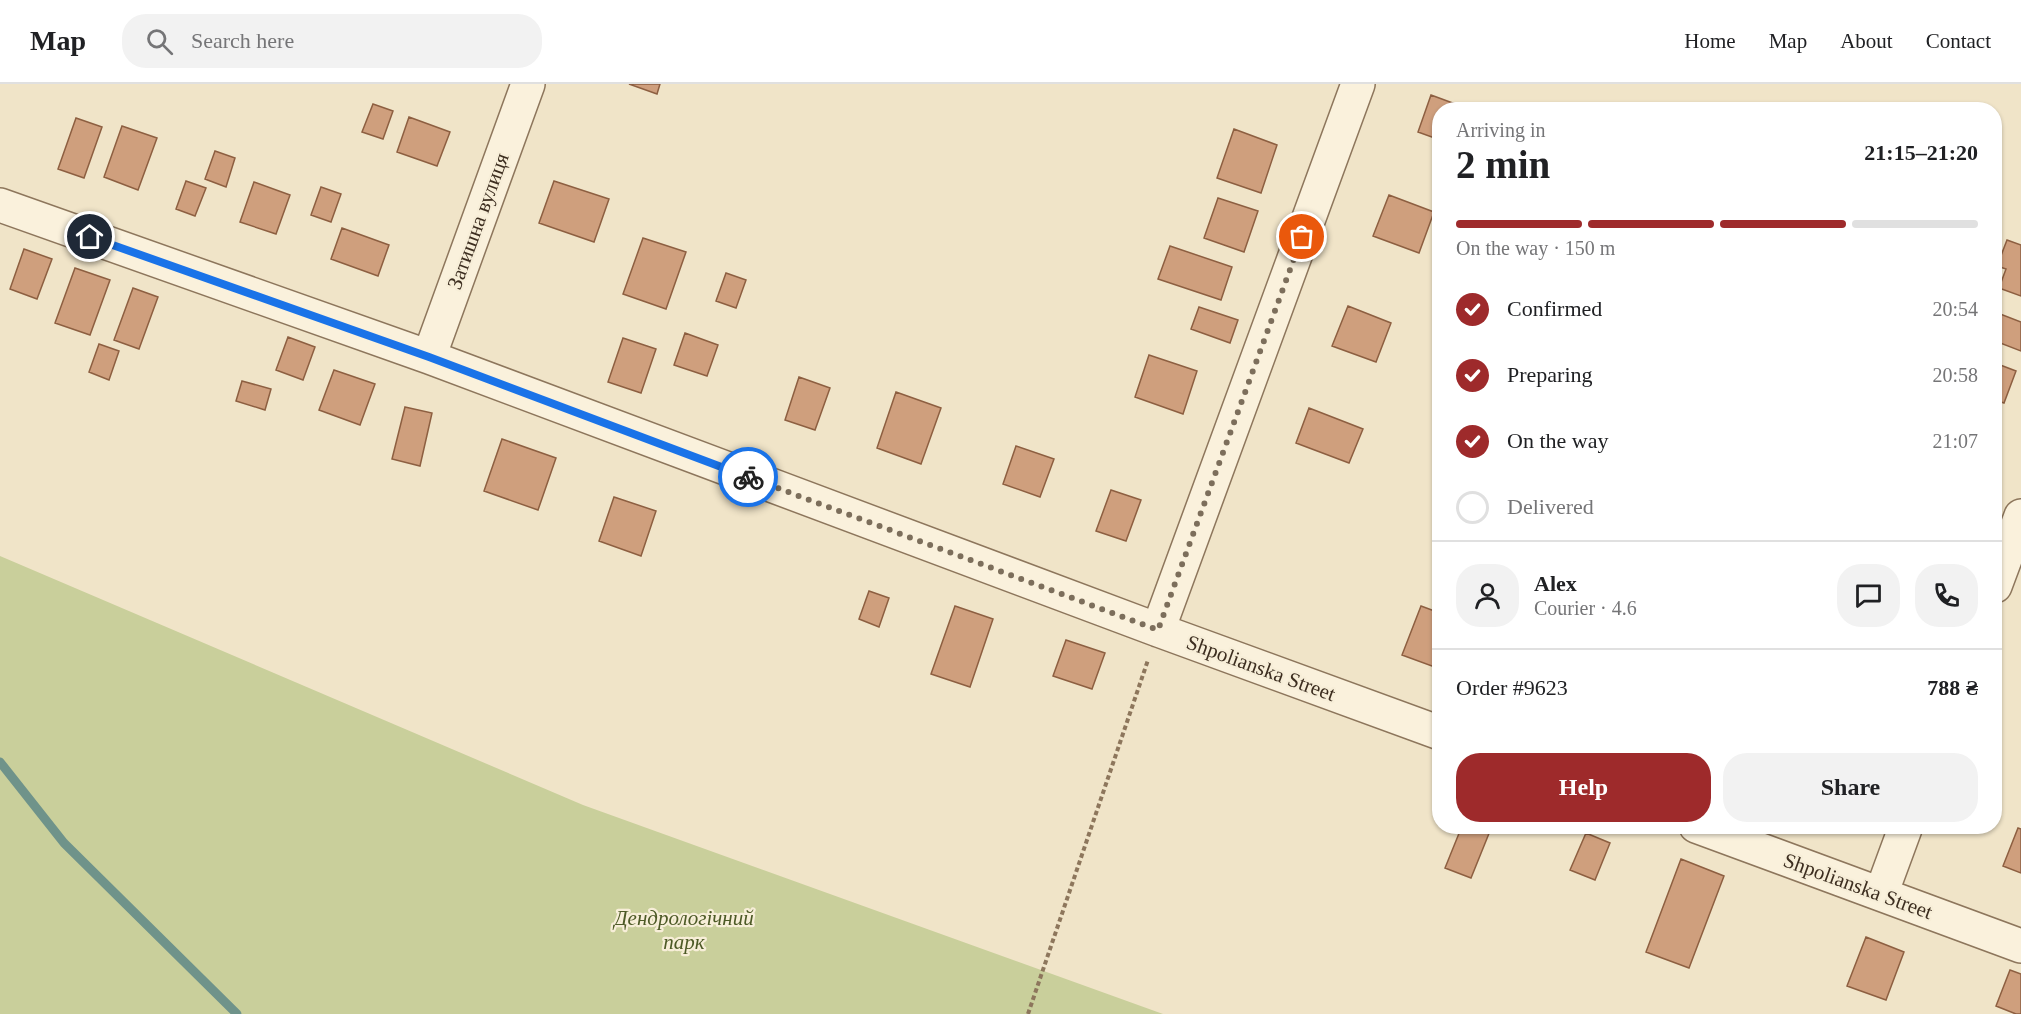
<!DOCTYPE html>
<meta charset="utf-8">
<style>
:root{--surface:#fff;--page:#f2f2f2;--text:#202124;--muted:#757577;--line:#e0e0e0;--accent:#9e2a2b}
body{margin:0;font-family:"Times New Roman",serif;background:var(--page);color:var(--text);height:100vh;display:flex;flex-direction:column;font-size:22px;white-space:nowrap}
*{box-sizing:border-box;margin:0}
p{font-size:20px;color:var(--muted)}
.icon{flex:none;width:33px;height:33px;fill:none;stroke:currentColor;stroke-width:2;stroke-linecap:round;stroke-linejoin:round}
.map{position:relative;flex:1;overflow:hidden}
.side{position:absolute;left:1432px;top:18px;width:570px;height:732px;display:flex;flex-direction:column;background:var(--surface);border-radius:24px;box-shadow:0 2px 4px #0004}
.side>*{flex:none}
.pin{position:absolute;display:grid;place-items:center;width:51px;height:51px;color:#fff;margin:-26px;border:3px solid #fff;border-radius:50%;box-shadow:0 2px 6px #0007}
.courier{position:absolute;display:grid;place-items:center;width:60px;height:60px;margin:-30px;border:4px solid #1a73e8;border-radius:50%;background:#fff;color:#222;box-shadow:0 2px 8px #0007}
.overview em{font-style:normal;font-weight:700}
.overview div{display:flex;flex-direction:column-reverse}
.overview{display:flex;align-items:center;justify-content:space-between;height:102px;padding:0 24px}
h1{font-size:39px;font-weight:700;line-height:45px}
.bar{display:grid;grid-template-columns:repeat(4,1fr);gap:9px 6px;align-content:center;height:72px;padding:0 24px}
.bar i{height:8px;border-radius:4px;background:var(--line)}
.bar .current{background:var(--accent)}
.bar p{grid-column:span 4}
.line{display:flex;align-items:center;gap:15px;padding:0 24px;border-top:2px solid var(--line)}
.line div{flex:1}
.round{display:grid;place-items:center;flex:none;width:63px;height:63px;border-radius:24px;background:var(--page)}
ol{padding:0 24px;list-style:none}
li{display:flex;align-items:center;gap:18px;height:66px}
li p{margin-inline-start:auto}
li .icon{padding:6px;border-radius:50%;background:var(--accent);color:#fff;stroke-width:4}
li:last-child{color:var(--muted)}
li i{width:33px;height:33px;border:3px solid var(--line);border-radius:50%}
.cta{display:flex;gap:12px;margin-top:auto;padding:12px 24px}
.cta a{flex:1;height:69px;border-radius:24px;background:var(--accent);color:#fff;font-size:24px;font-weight:700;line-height:69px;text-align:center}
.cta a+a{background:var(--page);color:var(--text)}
header{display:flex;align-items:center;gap:36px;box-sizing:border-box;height:84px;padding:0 30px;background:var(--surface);border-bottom:2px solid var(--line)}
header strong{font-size:28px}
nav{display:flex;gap:33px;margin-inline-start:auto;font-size:21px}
.search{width:420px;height:54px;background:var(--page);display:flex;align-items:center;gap:15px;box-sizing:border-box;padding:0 21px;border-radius:24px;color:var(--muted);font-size:22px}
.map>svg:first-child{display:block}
.green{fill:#c9cf9b}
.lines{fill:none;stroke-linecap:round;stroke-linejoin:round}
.stream{stroke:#6f938a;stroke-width:9}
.building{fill:#cf9f7d;stroke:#8d5f41;stroke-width:1.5}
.minor-casing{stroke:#8d765c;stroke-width:36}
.path{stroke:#8d765c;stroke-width:4;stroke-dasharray:4.5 3;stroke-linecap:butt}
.minor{stroke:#faf1dc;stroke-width:33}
.done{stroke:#7c6e5b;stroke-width:6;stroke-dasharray:0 10.8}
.route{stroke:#1a73e8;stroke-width:8}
.labels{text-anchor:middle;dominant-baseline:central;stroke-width:4.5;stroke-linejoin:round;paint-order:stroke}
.street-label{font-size:21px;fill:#3d2e20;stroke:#f7eed8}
.park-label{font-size:21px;font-style:italic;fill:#4d5a26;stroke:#f7eed8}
</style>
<header>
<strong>Map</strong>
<div class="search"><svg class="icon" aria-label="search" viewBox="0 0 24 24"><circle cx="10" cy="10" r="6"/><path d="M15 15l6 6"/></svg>Search here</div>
<nav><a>Home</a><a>Map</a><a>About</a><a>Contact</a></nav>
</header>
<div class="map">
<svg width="2021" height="930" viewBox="0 0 2021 930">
<rect width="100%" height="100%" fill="#f0e4c8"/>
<path class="green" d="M0 472 583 721 1163 930H0Z"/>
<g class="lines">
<path class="stream" d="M0 678 64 759 237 930"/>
</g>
<path class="building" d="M629 0H660L657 10Z
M1431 11 1469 25 1440 26V56L1418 48Z
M373 20 393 27 383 55 362 48Z
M409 33 450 48 437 82 397 68Z
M76 34 102 43 84 94 58 85Z
M122 42 157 54 138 106 104 93Z
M1234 45 1277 61 1261 109 1217 94Z
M215 67 235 74 226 103 205 95Z
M186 97 206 104 195 132 176 125Z
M554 97 609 115 594 158 539 139Z
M254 98 290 111 276 150 240 138Z
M321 103 341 110 331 138 311 131Z
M1389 111 1434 128 1419 169 1373 152Z
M1218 114 1258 127 1244 168 1204 154Z
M342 144 389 161 378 192 331 175Z
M643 154 686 168 666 225 623 210Z
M2007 156 2021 161V212L1999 204 2006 185 1997 182Z
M1170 162 1232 183 1221 216 1158 195Z
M24 165 52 175 37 215 10 205Z
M75 184 110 196 90 251 55 239Z
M726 189 746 196 736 224 716 217Z
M133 204 158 213 139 265 114 256Z
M1348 222 1391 239 1376 278 1332 262Z
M1199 223 1238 236 1230 259 1191 245Z
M1995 228 2021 238V267L1995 257Z
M685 249 718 261 707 292 674 281Z
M288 253 315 263 303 296 276 286Z
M623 254 656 265 641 309 608 298Z
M99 260 119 267 109 296 89 288Z
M1149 271 1197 287 1183 330 1135 313Z
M1995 279 2016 287 2004 319 1995 316Z
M334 286 375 300 360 341 319 326Z
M799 293 830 304 815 346 785 336Z
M242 297 271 305 265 326 236 317Z
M896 308 941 324 921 380 877 364Z
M405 323 432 329 420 382 392 375Z
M1309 324 1363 345 1349 379 1296 359Z
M502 355 556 374 538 426 484 407Z
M1016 362 1054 375 1040 413 1003 400Z
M1111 406 1141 416 1126 457 1096 447Z
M614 413 656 427 641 472 599 457Z
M869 507 889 514 879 543 859 535Z
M955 522 993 535 970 603 931 590Z
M1421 522 1440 529V585L1402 571Z
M1066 556 1105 569 1092 605 1053 592Z
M1462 742H1492L1471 794 1445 784Z
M2018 744 2021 745V789L2003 782Z
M1586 749 1610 759 1595 796 1570 786Z
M1681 775 1724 792 1689 884 1646 868Z
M1866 853 1904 868 1886 916 1847 902Z
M2010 886 2021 890V930H2016L1996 922Z"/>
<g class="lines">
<g class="minor-casing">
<path id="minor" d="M0 121 429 273 1158 546 1440 649
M429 273 528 0
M1995 502 2021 432
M1158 546 1358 0
M1696 742 2021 862
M1881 810 1906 742"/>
</g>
<path class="path" d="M1028 930 1148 576"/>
<use href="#minor" class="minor"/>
</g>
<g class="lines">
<path class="done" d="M748 393 1158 546 1302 153"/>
<path class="route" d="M90 153 429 273 748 393"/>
</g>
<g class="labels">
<g class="street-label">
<text transform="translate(478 137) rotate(-70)">Затишна вулиця</text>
<text transform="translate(1261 584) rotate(20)">Shpolianska Street</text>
<text transform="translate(1858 802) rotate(20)">Shpolianska Street</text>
</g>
<g class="park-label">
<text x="684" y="834">Дендрологічний<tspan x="684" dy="24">парк</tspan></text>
</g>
</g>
</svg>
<div class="pin" style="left:1302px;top:153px;background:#ea580c"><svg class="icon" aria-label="bag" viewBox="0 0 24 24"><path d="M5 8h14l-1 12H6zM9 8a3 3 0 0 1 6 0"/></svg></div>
<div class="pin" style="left:90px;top:153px;background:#1f2937"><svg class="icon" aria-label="home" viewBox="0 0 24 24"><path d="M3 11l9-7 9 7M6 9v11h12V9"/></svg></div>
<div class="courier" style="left:748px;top:393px"><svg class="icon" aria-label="bike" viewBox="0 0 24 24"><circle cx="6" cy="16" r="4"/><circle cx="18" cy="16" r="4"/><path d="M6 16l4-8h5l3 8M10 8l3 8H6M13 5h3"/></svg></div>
<section class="side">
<div class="overview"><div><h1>2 min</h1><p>Arriving in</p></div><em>21:15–21:20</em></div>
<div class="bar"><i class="current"></i><i class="current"></i><i class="current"></i><i></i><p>On the way · 150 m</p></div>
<ol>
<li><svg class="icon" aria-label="check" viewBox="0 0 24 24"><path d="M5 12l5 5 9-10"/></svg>Confirmed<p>20:54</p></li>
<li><svg class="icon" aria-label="check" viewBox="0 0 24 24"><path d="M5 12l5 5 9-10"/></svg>Preparing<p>20:58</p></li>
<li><svg class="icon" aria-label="check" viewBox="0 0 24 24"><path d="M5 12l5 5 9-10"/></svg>On the way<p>21:07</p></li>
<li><i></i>Delivered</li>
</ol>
<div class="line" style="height:108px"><a class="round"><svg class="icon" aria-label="person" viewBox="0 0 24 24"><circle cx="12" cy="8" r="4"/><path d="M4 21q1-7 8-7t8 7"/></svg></a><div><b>Alex</b><p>Courier · 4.6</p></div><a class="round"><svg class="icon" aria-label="chat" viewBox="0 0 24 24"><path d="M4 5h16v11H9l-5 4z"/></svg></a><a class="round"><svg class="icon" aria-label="phone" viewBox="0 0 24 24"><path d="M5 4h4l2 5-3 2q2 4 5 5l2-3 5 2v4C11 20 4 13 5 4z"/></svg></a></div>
<div class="line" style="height:78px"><div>Order #9623</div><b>788 ₴</b></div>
<div class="cta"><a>Help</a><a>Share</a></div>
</section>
</div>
